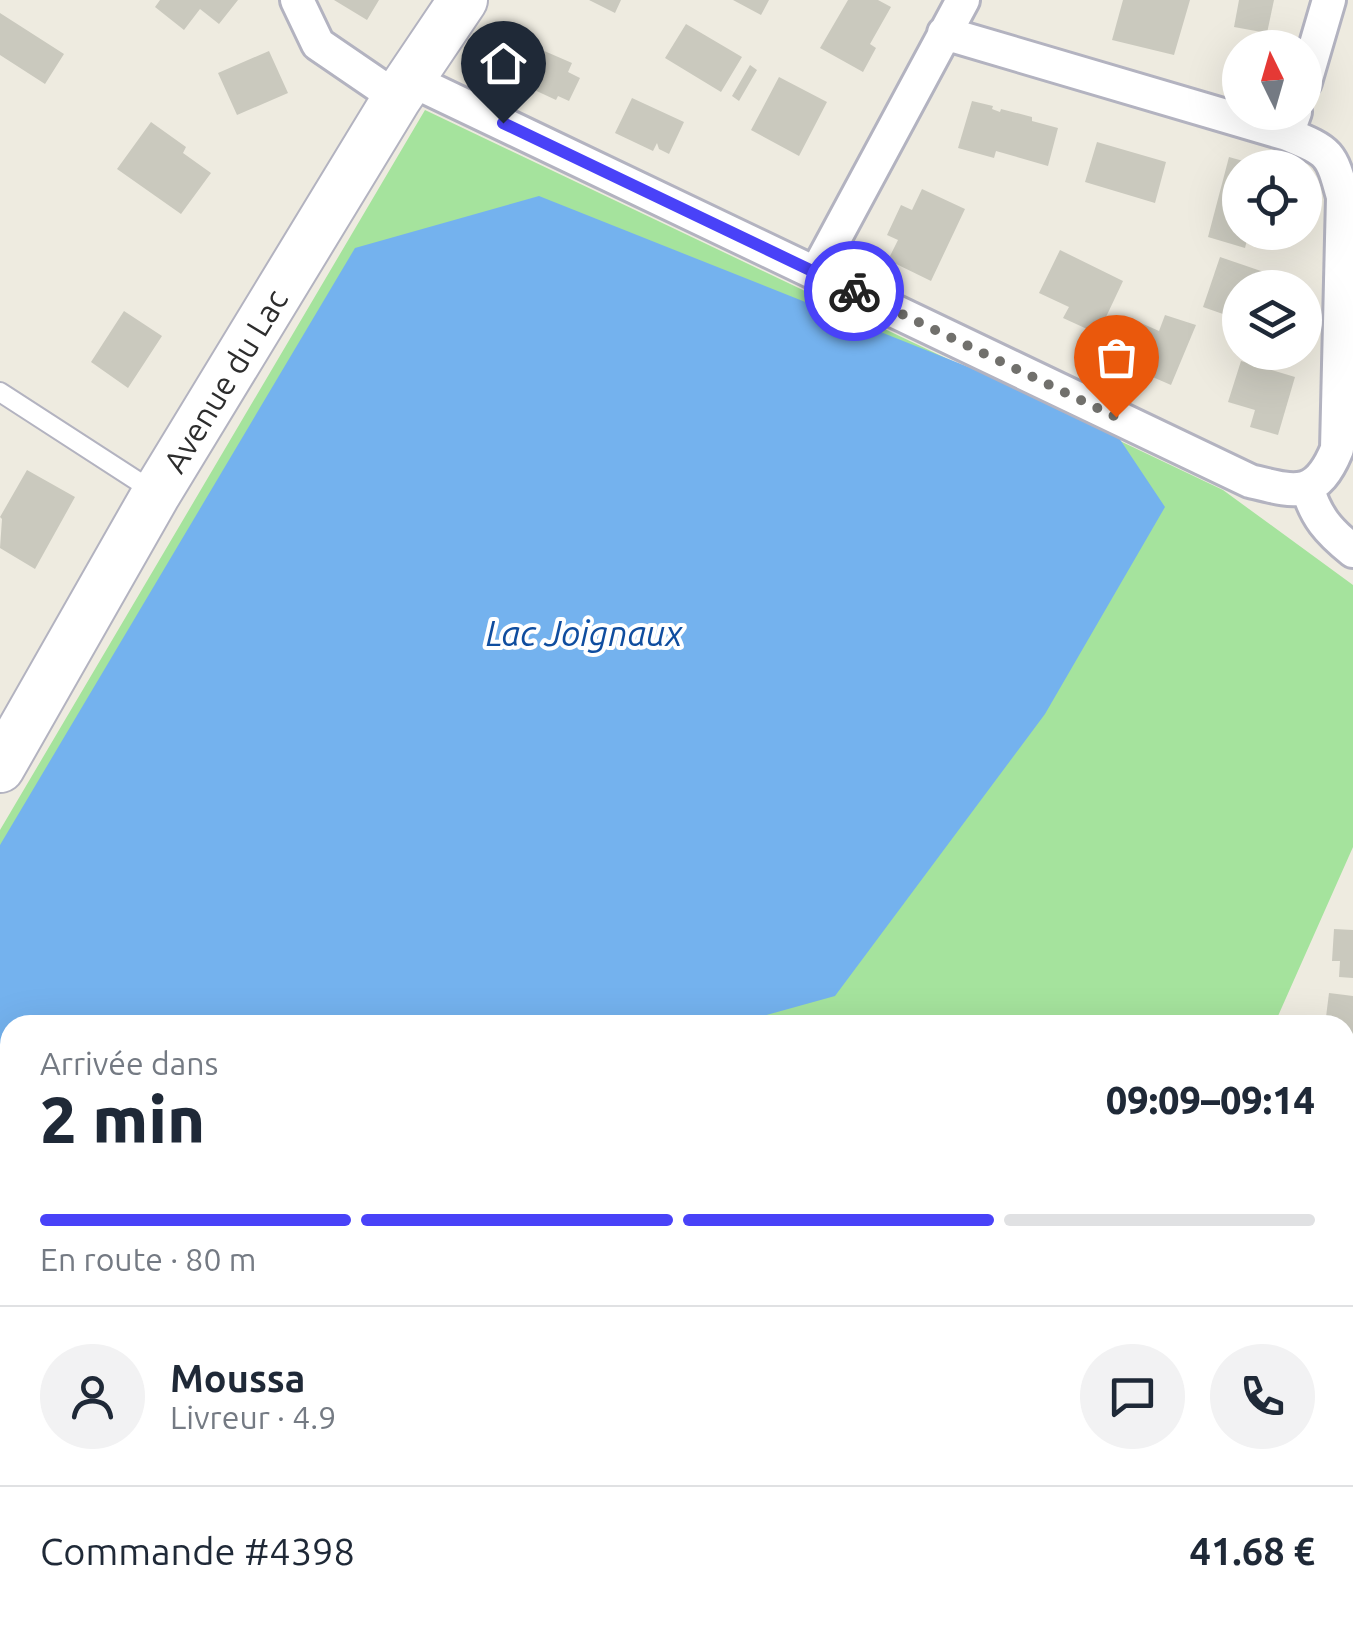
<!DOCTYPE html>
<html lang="fr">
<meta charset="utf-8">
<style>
:root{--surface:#fff;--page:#f2f2f3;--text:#1f2937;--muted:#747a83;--line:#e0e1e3;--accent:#4942f8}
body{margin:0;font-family:Ubuntu,sans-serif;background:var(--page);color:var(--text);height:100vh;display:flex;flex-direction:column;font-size:38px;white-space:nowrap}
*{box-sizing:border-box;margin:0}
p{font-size:32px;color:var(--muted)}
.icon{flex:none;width:55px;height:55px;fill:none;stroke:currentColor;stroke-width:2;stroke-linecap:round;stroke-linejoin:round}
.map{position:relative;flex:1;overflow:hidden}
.drawer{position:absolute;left:0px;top:1015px;width:1355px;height:622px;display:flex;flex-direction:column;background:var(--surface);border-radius:30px 30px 0 0;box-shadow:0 10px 40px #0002}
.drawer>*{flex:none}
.needle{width:65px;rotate:355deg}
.tools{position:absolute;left:1222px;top:30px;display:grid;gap:20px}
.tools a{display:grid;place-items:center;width:100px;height:100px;border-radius:50%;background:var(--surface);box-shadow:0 10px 40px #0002;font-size:50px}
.pin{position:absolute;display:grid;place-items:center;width:85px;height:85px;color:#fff;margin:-102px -42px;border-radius:50% 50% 50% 0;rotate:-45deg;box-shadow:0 0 10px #0007}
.pin .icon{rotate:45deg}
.courier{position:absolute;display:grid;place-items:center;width:100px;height:100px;margin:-50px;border:8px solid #4942f8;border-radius:50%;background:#fff;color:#222;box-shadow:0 2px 12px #0007}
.head em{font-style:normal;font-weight:800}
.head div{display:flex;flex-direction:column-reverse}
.head{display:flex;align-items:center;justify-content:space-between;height:170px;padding:0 40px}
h1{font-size:65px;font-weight:800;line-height:75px}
.bar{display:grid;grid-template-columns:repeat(4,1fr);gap:15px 10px;align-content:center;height:120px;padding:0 40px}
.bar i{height:12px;border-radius:8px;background:var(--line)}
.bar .selected{background:var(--accent)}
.bar p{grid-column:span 4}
.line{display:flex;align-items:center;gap:25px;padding:0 40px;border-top:2px solid var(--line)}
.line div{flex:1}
.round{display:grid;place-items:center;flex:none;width:105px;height:105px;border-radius:52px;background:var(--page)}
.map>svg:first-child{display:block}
.green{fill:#a5e39d}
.water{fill:#74b2ee}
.building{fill:#cac9be}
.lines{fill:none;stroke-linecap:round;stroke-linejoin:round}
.lane-casing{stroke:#b3b3c0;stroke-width:22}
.street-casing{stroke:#b3b3c0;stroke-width:38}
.secondary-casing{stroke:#b3b3c0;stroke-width:52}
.path{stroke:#cdcdcd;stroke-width:6;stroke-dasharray:8 5;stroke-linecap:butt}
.lane{stroke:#fff;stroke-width:18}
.street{stroke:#fff;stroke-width:32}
.secondary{stroke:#fff;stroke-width:48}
.done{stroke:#71706c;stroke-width:10;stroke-dasharray:0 18}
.route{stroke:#4942f8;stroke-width:12}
.labels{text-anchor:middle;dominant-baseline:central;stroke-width:8;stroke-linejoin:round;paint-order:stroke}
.street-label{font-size:32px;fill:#2d2d2d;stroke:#fff}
.water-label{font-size:35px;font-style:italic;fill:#0f4d9f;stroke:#fff}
</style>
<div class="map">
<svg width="1353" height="1637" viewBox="0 0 1353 1637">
<rect width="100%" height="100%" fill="#eeebe0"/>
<path class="green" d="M425 110 1223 490 1353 585V847L1274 1025H10V1175L0 1171V830Z"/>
<path class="water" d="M539 196 1109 423 1165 507 1045 714 835 996 730 1025H594L524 1020 513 1025H10V1123L0 1117V845L355 248Z"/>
<path class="building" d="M160 0H238L219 24 200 9 184 30 155 7Z
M334 0H379L367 20Z
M589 0H621L615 13Z
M733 0H769L761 15Z
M848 0H878L891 7 870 44 876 48 863 72 820 48Z
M1123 0H1190L1174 55 1112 40Z
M1239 0H1274L1267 33 1234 27Z
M0 13 64 54 45 84 0 55Z
M686 24 742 57 721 92 665 58Z
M505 34 572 63 568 72 580 78 569 101 558 96 556 100 502 75 503 72 490 67Z
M269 51 288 93 237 115 218 73Z
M750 65 757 70 739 101 732 96Z
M779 77 827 102 799 156 751 130Z
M632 98 684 122 669 154 659 149 657 143 653 151 615 133Z
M972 101 993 106 992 109 1000 112 1001 109 1032 117V121L1058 128 1048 166 996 151 994 158 958 148Z
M151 122 186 147 183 153 211 173 181 214 117 169Z
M1097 142 1166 162 1155 203 1085 182Z
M1229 157 1261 166 1240 168V232H1249L1245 248 1208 237Z
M922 189 965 209 931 281 888 260 898 240 887 235 901 205 912 210Z
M1060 250 1123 281 1098 334 1063 318 1069 307 1039 293Z
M1220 257 1287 280 1284 288H1240V320L1203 307Z
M124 311 162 336 128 388 91 362Z
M1165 315 1196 325 1171 385 1141 372 1142 368 1125 361 1141 323 1159 331Z
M1241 361 1295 377 1278 435 1250 427 1255 410 1228 402Z
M27 470 75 497 35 569 0 548 2 519 0 517Z
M1334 929 1353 930V978L1339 977 1340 961H1332Z
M1329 993 1353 996V1044L1345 1043V1025H1325Z
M1345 1060 1353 1061V1110L1345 1109Z
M1345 1127 1353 1129 1350 1163 1345 1161Z
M4 1212 10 1215V1280L0 1274V1219Z
M0 1540 10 1541V1576L0 1575Z
M170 1628H204L205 1637H156L155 1633 170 1631Z
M425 1628H471L470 1637 425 1632Z
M480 1628H525L524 1637H479Z
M547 1628H647L645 1637H546Z
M1114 1628H1165L1161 1636 1155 1633 1152 1637H1132Z"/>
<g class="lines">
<g class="lane-casing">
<path id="lane" d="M0 392 156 493"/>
</g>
<g class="street-casing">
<path id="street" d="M297 0 318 44 397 98
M944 33 1287 134
M411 80 1250 481C1295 492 1316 500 1337 449L1343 197C1331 152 1330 152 1287 134L1295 112
M1305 82 1329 0
M816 273 963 0
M1307 487C1316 517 1328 531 1353 551
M0 1335 10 1340
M1345 1351 1353 1354
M1345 1411 1353 1391
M4 1445 10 1424
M0 1494 10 1493
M262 1628 269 1637
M715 1628 717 1637
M1253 1637 1257 1628"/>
</g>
<g class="secondary-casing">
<g id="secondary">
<path id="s1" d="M0 768 156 494 397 98 463 0"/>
</g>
</g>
<path class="path" d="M1345 1472 1353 1453
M772 1637 798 1628"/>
<use href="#lane" class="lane"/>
<use href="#street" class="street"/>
<use href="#secondary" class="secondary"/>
</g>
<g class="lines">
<path class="done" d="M854 291 1116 417"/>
<path class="route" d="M503 123 854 291"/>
</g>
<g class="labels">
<g class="street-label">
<text stroke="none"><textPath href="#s1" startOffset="448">Avenue du Lac</textPath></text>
</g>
<g class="water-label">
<text x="584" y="633">Lac Joignaux</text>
</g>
</g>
</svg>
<div class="tools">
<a><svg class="needle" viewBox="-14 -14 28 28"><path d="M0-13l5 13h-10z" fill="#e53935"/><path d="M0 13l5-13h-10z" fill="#747a83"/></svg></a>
<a><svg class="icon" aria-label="locate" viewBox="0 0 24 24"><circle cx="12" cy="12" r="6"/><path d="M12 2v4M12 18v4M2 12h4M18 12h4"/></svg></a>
<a><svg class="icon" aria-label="layers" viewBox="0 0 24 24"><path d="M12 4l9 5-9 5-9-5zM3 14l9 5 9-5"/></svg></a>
</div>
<div class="pin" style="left:1116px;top:417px;background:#ea580c"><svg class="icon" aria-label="bag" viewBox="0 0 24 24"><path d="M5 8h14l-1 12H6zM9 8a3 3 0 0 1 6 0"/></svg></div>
<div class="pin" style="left:503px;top:123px;background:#1f2937"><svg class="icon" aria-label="home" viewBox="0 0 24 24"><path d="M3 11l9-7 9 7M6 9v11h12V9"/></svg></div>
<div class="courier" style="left:854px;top:291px"><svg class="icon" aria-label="bike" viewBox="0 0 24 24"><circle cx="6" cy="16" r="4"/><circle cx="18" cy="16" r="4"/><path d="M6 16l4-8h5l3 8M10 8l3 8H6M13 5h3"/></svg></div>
<section class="drawer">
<div class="head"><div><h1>2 min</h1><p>Arrivée dans</p></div><em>09:09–09:14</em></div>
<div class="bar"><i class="selected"></i><i class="selected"></i><i class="selected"></i><i></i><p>En route · 80 m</p></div>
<div class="line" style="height:180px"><a class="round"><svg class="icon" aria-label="person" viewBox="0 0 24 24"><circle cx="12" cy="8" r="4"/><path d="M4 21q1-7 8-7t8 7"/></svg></a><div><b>Moussa</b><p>Livreur · 4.9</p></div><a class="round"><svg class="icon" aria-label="chat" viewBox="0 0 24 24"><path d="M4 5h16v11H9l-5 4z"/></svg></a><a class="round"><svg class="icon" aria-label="phone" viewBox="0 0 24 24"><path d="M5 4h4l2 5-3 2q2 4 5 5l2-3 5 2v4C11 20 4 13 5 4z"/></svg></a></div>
<div class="line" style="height:130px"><div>Commande #4398</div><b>41.68 €</b></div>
</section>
</div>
